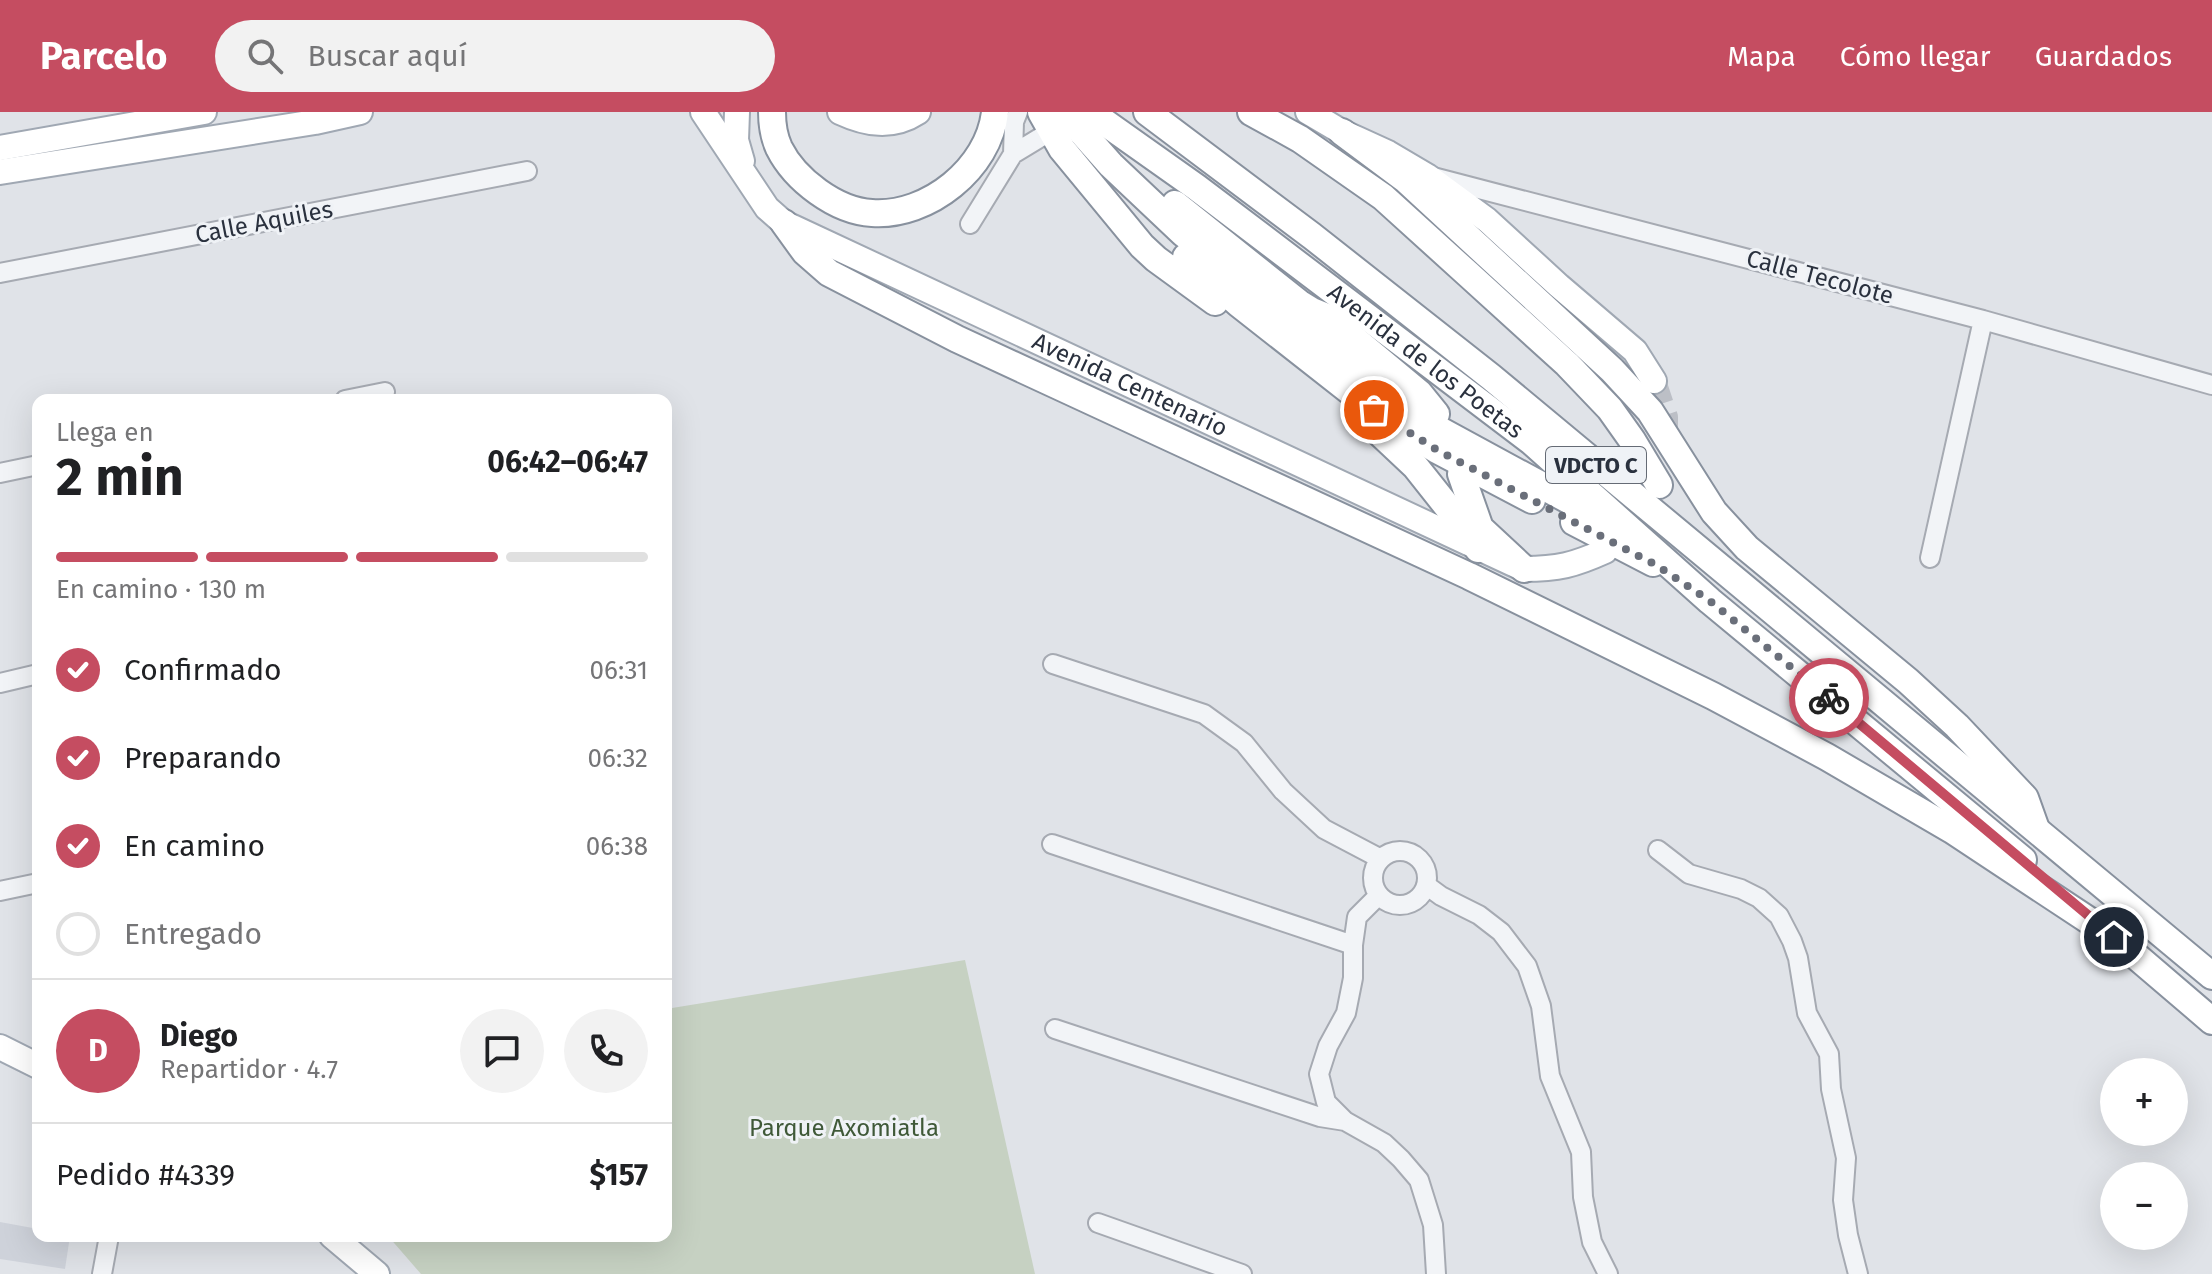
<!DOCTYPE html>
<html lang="es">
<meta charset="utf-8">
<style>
:root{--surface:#fff;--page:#f2f2f2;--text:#202124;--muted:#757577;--line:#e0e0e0;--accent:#c54d61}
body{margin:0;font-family:"Fira Sans",sans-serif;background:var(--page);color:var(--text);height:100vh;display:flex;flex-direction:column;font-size:30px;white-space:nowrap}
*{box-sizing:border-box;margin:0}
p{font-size:26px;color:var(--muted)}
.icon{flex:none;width:44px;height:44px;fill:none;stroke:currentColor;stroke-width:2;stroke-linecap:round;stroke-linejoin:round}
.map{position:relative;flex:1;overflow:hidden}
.side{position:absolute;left:32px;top:282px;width:640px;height:848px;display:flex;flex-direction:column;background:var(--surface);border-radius:16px;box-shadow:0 8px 32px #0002}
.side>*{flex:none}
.fabs{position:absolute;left:2100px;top:946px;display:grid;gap:16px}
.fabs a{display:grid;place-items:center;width:88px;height:88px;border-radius:50%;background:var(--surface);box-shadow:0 8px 32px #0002;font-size:40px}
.pin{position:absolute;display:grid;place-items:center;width:68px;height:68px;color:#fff;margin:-34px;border:4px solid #fff;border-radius:50%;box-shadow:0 2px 8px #0007}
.courier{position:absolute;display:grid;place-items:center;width:80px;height:80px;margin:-40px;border:6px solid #c54d61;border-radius:50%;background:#fff;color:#222;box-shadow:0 2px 10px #0007}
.overview em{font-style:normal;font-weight:700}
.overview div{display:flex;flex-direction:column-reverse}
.overview{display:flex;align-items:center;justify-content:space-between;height:136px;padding:0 24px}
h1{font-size:52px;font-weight:700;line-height:60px}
.bar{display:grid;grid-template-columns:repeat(4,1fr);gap:12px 8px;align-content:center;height:96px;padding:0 24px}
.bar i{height:10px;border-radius:6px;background:var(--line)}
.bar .on{background:var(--accent)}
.bar p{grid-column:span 4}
.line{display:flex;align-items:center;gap:20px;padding:0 24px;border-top:2px solid var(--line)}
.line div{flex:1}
.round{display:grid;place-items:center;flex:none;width:84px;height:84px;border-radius:42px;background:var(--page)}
ol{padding:0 24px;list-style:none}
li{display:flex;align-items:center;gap:24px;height:88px}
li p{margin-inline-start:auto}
li .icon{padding:8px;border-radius:50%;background:var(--accent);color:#fff;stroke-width:4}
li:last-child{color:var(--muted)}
li i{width:44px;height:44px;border:4px solid var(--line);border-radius:50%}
header{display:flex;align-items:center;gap:48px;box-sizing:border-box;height:112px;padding:0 40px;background:var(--accent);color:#fff}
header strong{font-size:38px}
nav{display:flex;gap:44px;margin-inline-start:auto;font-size:28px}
.search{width:560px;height:72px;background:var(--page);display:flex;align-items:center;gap:20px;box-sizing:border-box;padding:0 28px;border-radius:44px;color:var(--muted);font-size:30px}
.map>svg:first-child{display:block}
.built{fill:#ced2da}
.green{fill:#c6d1c2}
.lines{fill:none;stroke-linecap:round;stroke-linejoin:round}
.major-tunnel{stroke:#bcbfc6;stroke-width:24;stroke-dasharray:24 12;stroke-linecap:butt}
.minor-casing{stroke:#a6aab2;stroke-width:22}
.major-casing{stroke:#a0a8b3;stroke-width:28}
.highway-casing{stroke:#88919e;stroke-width:30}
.minor{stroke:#f2f4f7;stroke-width:18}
.major{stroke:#fff;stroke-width:24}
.highway{stroke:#fff;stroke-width:26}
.done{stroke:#6a6f7a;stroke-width:8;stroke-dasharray:0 14.4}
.route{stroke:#c54d61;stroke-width:10}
.labels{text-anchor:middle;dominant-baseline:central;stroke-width:6;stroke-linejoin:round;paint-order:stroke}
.shield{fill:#eff2f6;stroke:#656b75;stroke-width:2}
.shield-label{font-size:22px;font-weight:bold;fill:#2a313e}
.street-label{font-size:24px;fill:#2a313e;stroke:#eff2f6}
.park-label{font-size:24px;fill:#3f5938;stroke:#eff2f6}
</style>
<header>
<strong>Parcelo</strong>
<div class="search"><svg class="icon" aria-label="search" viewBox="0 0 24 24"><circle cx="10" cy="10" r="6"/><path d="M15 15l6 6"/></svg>Buscar aquí</div>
<nav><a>Mapa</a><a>Cómo llegar</a><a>Guardados</a></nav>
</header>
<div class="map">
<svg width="2212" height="1162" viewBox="0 0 2212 1162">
<rect width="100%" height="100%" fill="#e0e3e8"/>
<path class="built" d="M0 1110 38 1117V1124H70L65 1157 0 1147Z"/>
<path class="green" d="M965 848 1035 1162H421L388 1124H666V897Z"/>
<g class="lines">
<path class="major-tunnel" d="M1654 269 1666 305V326"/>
<g class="minor-casing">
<path id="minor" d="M1013 42 1051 19
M1433 65 1983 208 2212 273
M970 112 1013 42 1014 10 1018 0
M0 161 527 59
M345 288 385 280
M0 361 38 353
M1930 446 1983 208
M1053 552 1204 602 1244 631 1283 679 1324 717 1381 747
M0 571 38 562
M1052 732 1353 833
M1658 738 1689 762 1741 777 1759 786 1779 804 1792 829 1798 846 1807 901 1829 942 1831 977 1846 1046 1843 1088 1848 1123 1858 1162
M1373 766a27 27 0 1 1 54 0a27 27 0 1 1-54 0Z
M1426 773 1441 784 1479 803 1501 820 1527 854 1541 894 1550 964 1581 1040 1583 1085 1592 1130 1608 1162
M0 779 38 771
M1379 783 1357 805 1353 833V866L1346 901 1328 934 1319 962 1326 990 1345 1009 1384 1031 1401 1047 1419 1068 1433 1113 1436 1162
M1055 917 1320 1005 1345 1009
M1098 1111 1242 1162
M102 1162 109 1124"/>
</g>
<g class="major-casing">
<g id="major">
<path id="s1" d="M703 0 767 96 784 111 1524 457C1558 457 1574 453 1605 439"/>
<path d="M737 0 736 28 742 49"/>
<path d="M840 0C866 12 892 17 918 0"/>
<path d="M1308 0 1342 20 1388 41 1427 64 1487 108 1559 174 1635 239 1654 269"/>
<path d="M0 36 204 0"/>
<path d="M0 60 315 10 360 0"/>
<path d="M0 935 38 954"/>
<path d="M332 1124 377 1162"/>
</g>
</g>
<g class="highway-casing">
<g id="highway">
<path d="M772 0C772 12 774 25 779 36 795 68 836 99 872 101 928 105 989 56 995 0"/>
<path d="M1041 0 1062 37 1142 134 1156 147 1215 190"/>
<path d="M1064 0 1111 53 1183 121 1337 245 1432 314 1587 398 1599 408"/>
<path id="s2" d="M1090 0 1196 75 1532 330 1710 489 2023 748"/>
<path d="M1147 0 1312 124 1491 265 2212 864"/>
<path d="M1251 0 1300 27 1383 85 1468 162 1567 252 1610 297 1632 328 1659 373"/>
<path d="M1342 20 1405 67 1612 258 1650 299 1714 400 1747 436 1908 569 1957 614 2025 686 2035 714"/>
<path d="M1175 92 1299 191 1312 199 1329 206 1419 281 1436 302"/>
<path d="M784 111 805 140 829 161 957 227 1469 464 1713 584 1827 645 1952 718 2114 825"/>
<path d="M1186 145 1239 192 1374 298 1437 338 1532 388"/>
<path d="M1365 307 1415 354 1473 427 1478 437"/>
<path d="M1461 362 1480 416 1524 457"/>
<path d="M1574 410 1653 451"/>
<path d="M2102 815 2212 909"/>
</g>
</g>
<use href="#minor" class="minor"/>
<use href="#major" class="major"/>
<use href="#highway" class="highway"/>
</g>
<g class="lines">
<path class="done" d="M1374 298 1437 338 1656 453 1710 489 1829 586"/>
<path class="route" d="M1829 586 2114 825"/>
</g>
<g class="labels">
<rect class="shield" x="1546" y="335" width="100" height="36" rx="6"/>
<g class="shield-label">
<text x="1596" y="353">VDCTO C</text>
</g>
<g class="street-label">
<text transform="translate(264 110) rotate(-11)">Calle Aquiles</text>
<text transform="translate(1820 165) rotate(15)">Calle Tecolote</text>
<text stroke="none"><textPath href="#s2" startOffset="418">Avenida de los Poetas</textPath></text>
<text stroke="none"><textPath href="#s1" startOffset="520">Avenida Centenario</textPath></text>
</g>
<g class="park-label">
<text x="844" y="1016">Parque Axomiatla</text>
</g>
</g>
</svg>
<div class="fabs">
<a>+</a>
<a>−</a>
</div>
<div class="pin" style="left:1374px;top:298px;background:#ea580c"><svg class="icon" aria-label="bag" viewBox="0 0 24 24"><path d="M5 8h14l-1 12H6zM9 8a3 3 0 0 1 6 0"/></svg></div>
<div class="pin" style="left:2114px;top:825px;background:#1f2937"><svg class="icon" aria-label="home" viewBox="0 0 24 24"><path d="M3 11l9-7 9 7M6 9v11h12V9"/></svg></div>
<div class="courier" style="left:1829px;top:586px"><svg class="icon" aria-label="bike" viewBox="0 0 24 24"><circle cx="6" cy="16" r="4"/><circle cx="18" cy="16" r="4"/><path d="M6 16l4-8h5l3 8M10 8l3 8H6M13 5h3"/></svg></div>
<section class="side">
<div class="overview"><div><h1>2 min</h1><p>Llega en</p></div><em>06:42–06:47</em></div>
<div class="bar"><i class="on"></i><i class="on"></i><i class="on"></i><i></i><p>En camino · 130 m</p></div>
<ol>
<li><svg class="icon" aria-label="check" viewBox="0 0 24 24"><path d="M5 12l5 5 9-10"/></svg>Confirmado<p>06:31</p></li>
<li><svg class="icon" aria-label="check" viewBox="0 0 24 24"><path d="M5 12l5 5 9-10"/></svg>Preparando<p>06:32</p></li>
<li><svg class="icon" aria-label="check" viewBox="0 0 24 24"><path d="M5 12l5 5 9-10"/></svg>En camino<p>06:38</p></li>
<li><i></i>Entregado</li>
</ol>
<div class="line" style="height:144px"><b class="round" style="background:var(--accent);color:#fff">D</b><div><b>Diego</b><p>Repartidor · 4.7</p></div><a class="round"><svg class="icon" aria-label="chat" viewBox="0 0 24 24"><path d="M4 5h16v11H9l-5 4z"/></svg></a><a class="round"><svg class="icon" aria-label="phone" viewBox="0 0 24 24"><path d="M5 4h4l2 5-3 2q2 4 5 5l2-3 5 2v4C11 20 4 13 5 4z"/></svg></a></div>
<div class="line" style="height:104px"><div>Pedido #4339</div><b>$157</b></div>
</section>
</div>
